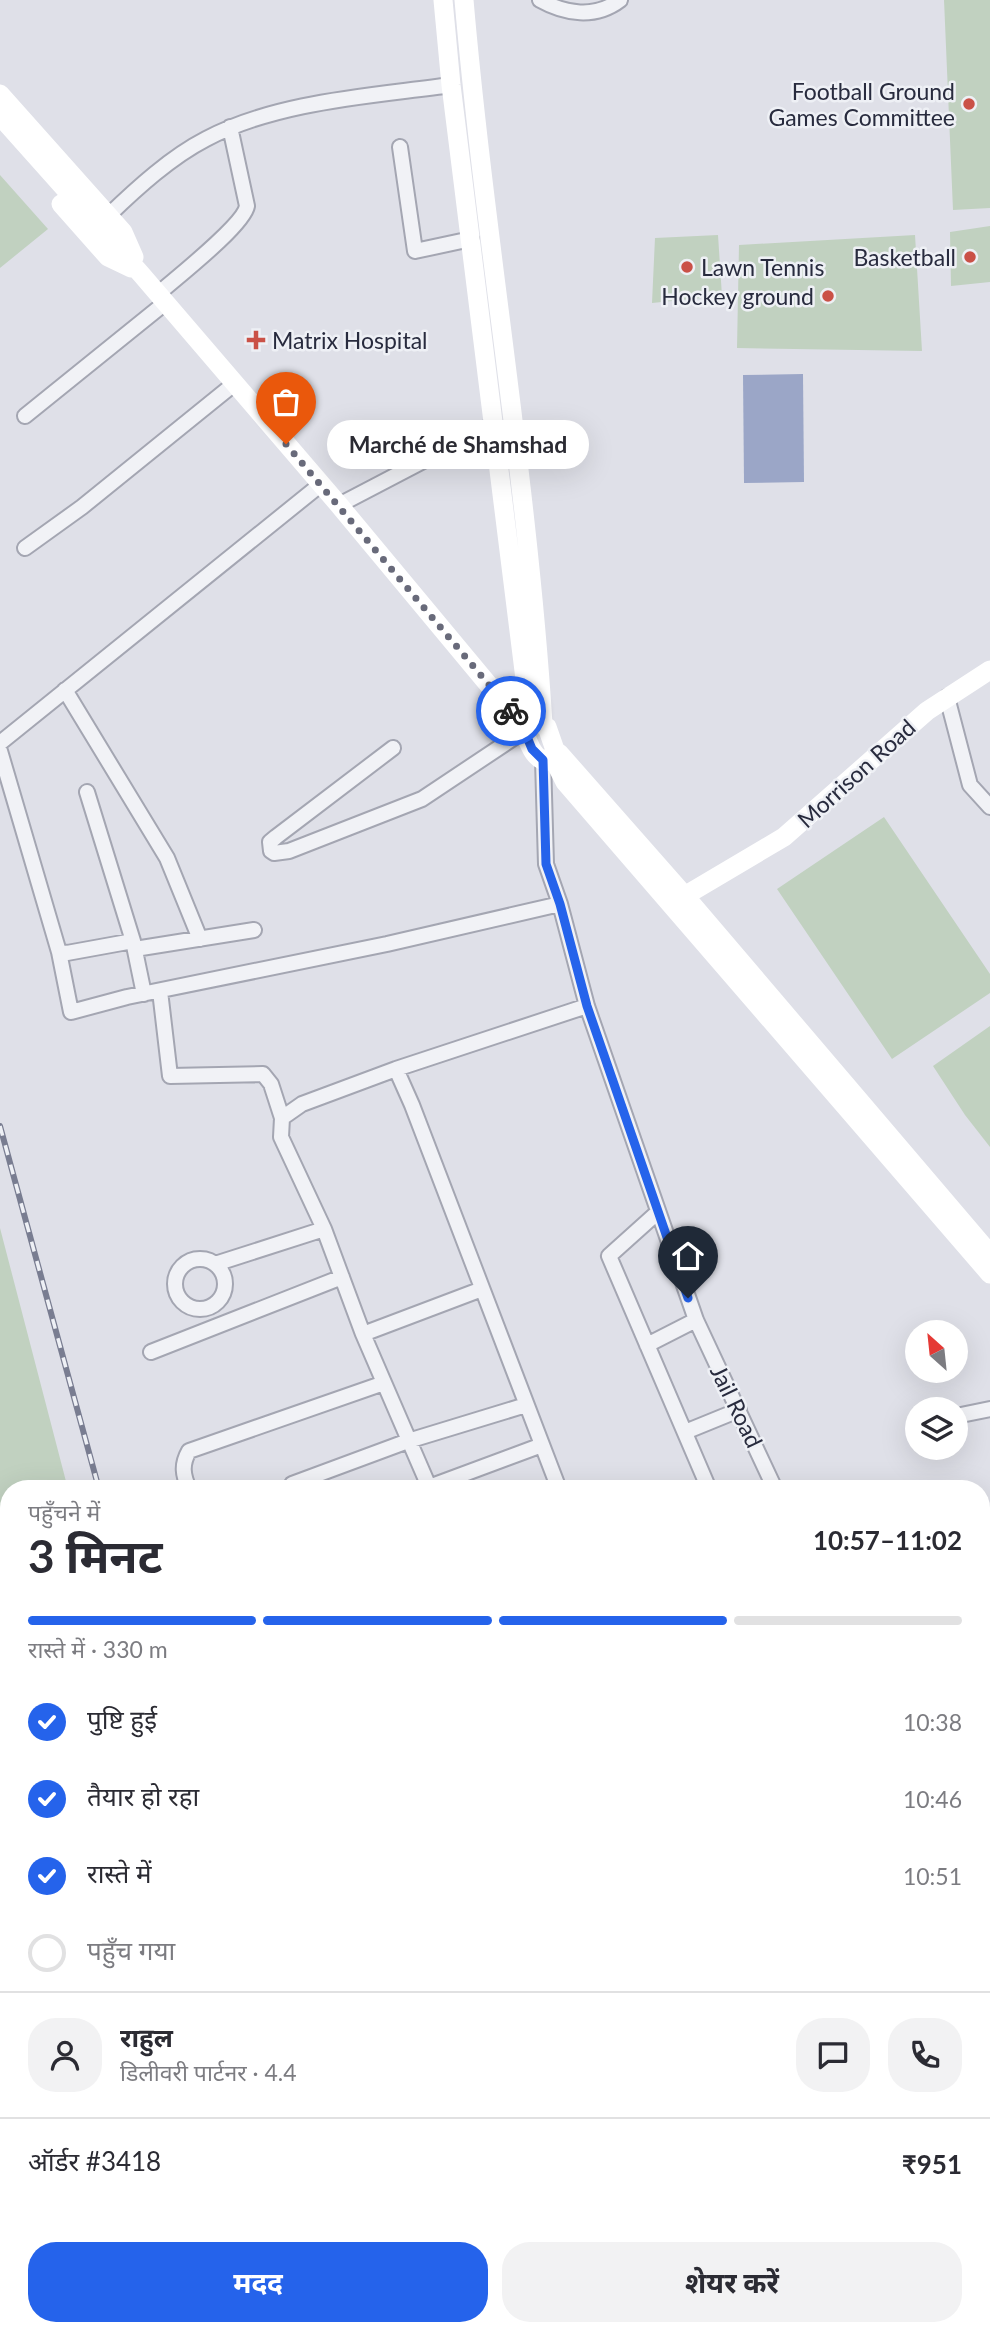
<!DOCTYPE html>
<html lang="hi">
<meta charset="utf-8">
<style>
:root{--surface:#fff;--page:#f2f2f3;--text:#2b2b33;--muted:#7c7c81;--line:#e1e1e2;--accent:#2563eb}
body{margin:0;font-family:Lato,"Noto Sans Devanagari",sans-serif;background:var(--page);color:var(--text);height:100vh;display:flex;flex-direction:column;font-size:26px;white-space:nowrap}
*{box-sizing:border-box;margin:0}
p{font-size:23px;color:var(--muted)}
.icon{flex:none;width:38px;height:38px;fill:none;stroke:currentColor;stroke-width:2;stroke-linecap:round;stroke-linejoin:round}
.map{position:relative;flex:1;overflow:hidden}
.sheet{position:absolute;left:0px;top:1480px;width:990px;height:856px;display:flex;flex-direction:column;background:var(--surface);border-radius:28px 28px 0 0;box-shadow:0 7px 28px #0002}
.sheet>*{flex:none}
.needle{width:46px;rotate:333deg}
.fabs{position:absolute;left:905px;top:1320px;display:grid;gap:14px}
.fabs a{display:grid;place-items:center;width:63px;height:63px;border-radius:50%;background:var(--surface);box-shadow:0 7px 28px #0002;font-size:35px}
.pin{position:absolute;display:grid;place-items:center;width:60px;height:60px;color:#fff;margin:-72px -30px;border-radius:50% 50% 50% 0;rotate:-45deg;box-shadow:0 0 7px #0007}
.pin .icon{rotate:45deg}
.courier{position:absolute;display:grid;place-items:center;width:70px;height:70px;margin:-35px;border:5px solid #2563eb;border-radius:50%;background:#fff;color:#222;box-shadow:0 2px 9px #0007}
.bubble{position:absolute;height:49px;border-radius:24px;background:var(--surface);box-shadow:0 7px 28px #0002;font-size:23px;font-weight:700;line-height:49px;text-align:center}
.headline em{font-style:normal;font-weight:700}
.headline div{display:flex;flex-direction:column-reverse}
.headline{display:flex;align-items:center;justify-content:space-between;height:119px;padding:0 28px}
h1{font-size:46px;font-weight:700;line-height:52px}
.bar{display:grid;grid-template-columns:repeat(4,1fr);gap:10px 7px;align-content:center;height:84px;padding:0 28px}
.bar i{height:9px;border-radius:5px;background:var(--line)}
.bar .on{background:var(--accent)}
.bar p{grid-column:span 4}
.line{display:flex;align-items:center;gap:18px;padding:0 28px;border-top:2px solid var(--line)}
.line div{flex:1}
.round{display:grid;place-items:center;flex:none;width:74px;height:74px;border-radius:28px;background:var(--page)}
ol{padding:0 28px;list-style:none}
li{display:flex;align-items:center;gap:21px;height:77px}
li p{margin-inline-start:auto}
li .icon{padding:7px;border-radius:50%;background:var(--accent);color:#fff;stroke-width:4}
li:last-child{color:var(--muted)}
li i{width:38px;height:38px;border:4px solid var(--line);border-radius:50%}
.primary-button{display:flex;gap:14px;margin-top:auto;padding:14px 28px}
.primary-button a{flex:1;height:80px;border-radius:28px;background:var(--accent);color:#fff;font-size:28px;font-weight:700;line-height:80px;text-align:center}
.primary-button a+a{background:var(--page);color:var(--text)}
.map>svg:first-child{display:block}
.green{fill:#c1d1c0}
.water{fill:#9ba6c7}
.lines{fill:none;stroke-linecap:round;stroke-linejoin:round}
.street-casing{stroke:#a4a6b2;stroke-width:18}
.street{stroke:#f1f2f6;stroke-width:14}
.secondary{stroke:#fff;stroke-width:19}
.rail-casing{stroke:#797d91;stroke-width:6}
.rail{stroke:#eef0f5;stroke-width:3.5;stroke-dasharray:10;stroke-linecap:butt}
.done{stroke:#686a7a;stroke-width:7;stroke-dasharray:0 12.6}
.route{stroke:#2563eb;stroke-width:9}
.poi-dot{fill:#ca5147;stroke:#eef0f5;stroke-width:2.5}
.labels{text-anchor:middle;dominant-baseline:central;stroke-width:5;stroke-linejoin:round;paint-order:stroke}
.poi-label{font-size:23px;fill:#282b3e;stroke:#eef0f5;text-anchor:end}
.street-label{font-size:23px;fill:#282b3e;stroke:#eef0f5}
</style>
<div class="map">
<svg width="990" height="2335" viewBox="0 0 990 2335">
<rect width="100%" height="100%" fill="#dfe0e8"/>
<path class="green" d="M944 0H990V208L953 210Z
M0 175 48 229 0 268Z
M990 226V282L951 286 950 232Z
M718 235 722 296 652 303 655 238Z
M915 235 922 351 737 348 739 245Z
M884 817 990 974V993L892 1059 777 889Z
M990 1026V1147L965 1115 933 1066Z
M0 1228 68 1489H9V1618L0 1607Z"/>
<path class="water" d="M803 374 804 482 744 483 743 375Z"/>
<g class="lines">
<g class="street-casing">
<path id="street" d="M540 0C565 14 595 19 620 0
M400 147 415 251 471 239
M109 215C137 188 171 157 206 139 277 101 373 96 451 85
M158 294C176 278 244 225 247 206L230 127
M25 416 165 303
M339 505 494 424
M25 548 82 507 234 384
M65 690 167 858 200 939
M947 697 970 785 990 807
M0 743 320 485
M393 748 276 837 270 842 271 851 274 853 289 851 422 799 524 731
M0 751 59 952 67 953 133 941
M543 760 546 864 560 904 587 1006 696 1320 775 1489
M87 792 133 941 144 994
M135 949 254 930
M59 952 71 1012 127 997 387 944 560 904
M160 991 170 1076 263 1074 271 1084 282 1118
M396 1069 412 1105 559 1489
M658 1212 609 1256 709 1489
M175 1284a25 25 0 1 1 50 0a25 25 0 1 1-50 0Z
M215 1264 324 1229
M363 1334 482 1289
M647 1345 696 1320
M151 1352 342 1277
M956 1416 990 1409
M685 1432 739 1410
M916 1433 917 1432
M292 1484 408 1441 526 1405
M429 1487 542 1445
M189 1489C183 1475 181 1465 189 1451L384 1383
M430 1489 363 1334 324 1229 281 1137 282 1118 302 1104 396 1069 587 1006
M982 1557 990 1553
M0 1809 9 1840
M982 1831 990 1846
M0 1955 9 1953
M0 2174 9 2180
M0 2265 9 2270
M105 2328 117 2335
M237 2328 250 2335
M661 2328 665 2335
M711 2328 715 2335
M759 2328 763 2335"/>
</g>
<use href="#street" class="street"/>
<path class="secondary" d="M443 0 451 85 530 719
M464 0C485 242 528 482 543 724
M0 94 123 232 134 257
M0 116 141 274 339 505 522 725
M61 204 108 257 131 268
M530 719 522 725C527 739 534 767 554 760
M531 719 547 727 554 747V760L565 782 990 1274
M559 753 685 896 990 1254
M676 901 784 837 927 711 990 670"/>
<g class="rail-casing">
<path id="rail" d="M0 1126 99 1489
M0 2060 9 2066
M0 2084 9 2090
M385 2328 397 2335
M404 2328 415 2335
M421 2328 433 2335
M581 2328 588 2335"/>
</g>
<use href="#rail" class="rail"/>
</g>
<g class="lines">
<path class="done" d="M286 444 511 711"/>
<path class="route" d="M511 711 522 725 532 749 543 760 546 864 560 904 587 1006 688 1298"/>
</g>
<g class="poi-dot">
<circle cx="969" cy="104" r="7"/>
<circle cx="970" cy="257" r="7"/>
<circle cx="687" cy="267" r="7"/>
<circle cx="828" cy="296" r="7"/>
<path d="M252.5 329.5h7v7h7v7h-7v7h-7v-7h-7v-7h7z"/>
</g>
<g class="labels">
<g class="poi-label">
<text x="955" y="91">Football Ground<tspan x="955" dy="26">Games Committee</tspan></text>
<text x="956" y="257">Basketball</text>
<text x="701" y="267" text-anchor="start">Lawn Tennis</text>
<text x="814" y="296">Hockey ground</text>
<text x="272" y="340" text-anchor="start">Matrix Hospital</text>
</g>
<g class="street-label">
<text transform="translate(856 773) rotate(-42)">Morrison Road</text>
<text transform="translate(737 1406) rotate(64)">Jail Road</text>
</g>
</g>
</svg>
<div class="fabs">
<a><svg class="needle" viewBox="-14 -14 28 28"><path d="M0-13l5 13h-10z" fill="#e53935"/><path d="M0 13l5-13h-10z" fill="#7c7c81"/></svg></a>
<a><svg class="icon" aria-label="layers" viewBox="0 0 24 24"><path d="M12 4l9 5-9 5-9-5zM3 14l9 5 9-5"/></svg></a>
</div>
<div class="pin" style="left:286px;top:444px;background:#ea580c"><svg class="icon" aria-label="bag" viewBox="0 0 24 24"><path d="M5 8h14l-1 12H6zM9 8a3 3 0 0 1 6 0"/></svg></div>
<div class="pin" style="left:688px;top:1298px;background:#1f2937"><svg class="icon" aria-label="home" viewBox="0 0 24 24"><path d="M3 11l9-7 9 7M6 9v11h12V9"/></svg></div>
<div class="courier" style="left:511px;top:711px"><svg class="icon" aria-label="bike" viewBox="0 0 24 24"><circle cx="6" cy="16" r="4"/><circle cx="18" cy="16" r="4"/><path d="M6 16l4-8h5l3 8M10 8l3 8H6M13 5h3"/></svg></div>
<div class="bubble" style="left:327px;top:420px;width:262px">Marché de Shamshad</div>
<section class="sheet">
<div class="headline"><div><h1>3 मिनट</h1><p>पहुँचने में</p></div><em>10:57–11:02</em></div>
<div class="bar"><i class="on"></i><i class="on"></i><i class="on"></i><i></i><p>रास्ते में · 330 m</p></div>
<ol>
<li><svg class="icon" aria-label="check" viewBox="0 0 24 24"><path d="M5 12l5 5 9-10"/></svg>पुष्टि हुई<p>10:38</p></li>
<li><svg class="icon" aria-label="check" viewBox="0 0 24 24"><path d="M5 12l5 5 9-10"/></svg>तैयार हो रहा<p>10:46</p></li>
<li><svg class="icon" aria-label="check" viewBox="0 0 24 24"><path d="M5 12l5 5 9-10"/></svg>रास्ते में<p>10:51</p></li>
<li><i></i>पहुँच गया</li>
</ol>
<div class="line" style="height:126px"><a class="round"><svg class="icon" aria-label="person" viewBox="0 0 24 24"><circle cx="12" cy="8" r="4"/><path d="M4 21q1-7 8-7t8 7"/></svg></a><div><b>राहुल</b><p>डिलीवरी पार्टनर · 4.4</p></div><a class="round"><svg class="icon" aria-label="chat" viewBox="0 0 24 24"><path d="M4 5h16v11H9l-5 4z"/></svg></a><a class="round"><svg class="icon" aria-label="phone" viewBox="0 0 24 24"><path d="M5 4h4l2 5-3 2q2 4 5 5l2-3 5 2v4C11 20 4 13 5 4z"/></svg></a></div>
<div class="line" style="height:91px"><div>ऑर्डर #3418</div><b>₹951</b></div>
<div class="primary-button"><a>मदद</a><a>शेयर करें</a></div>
</section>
</div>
